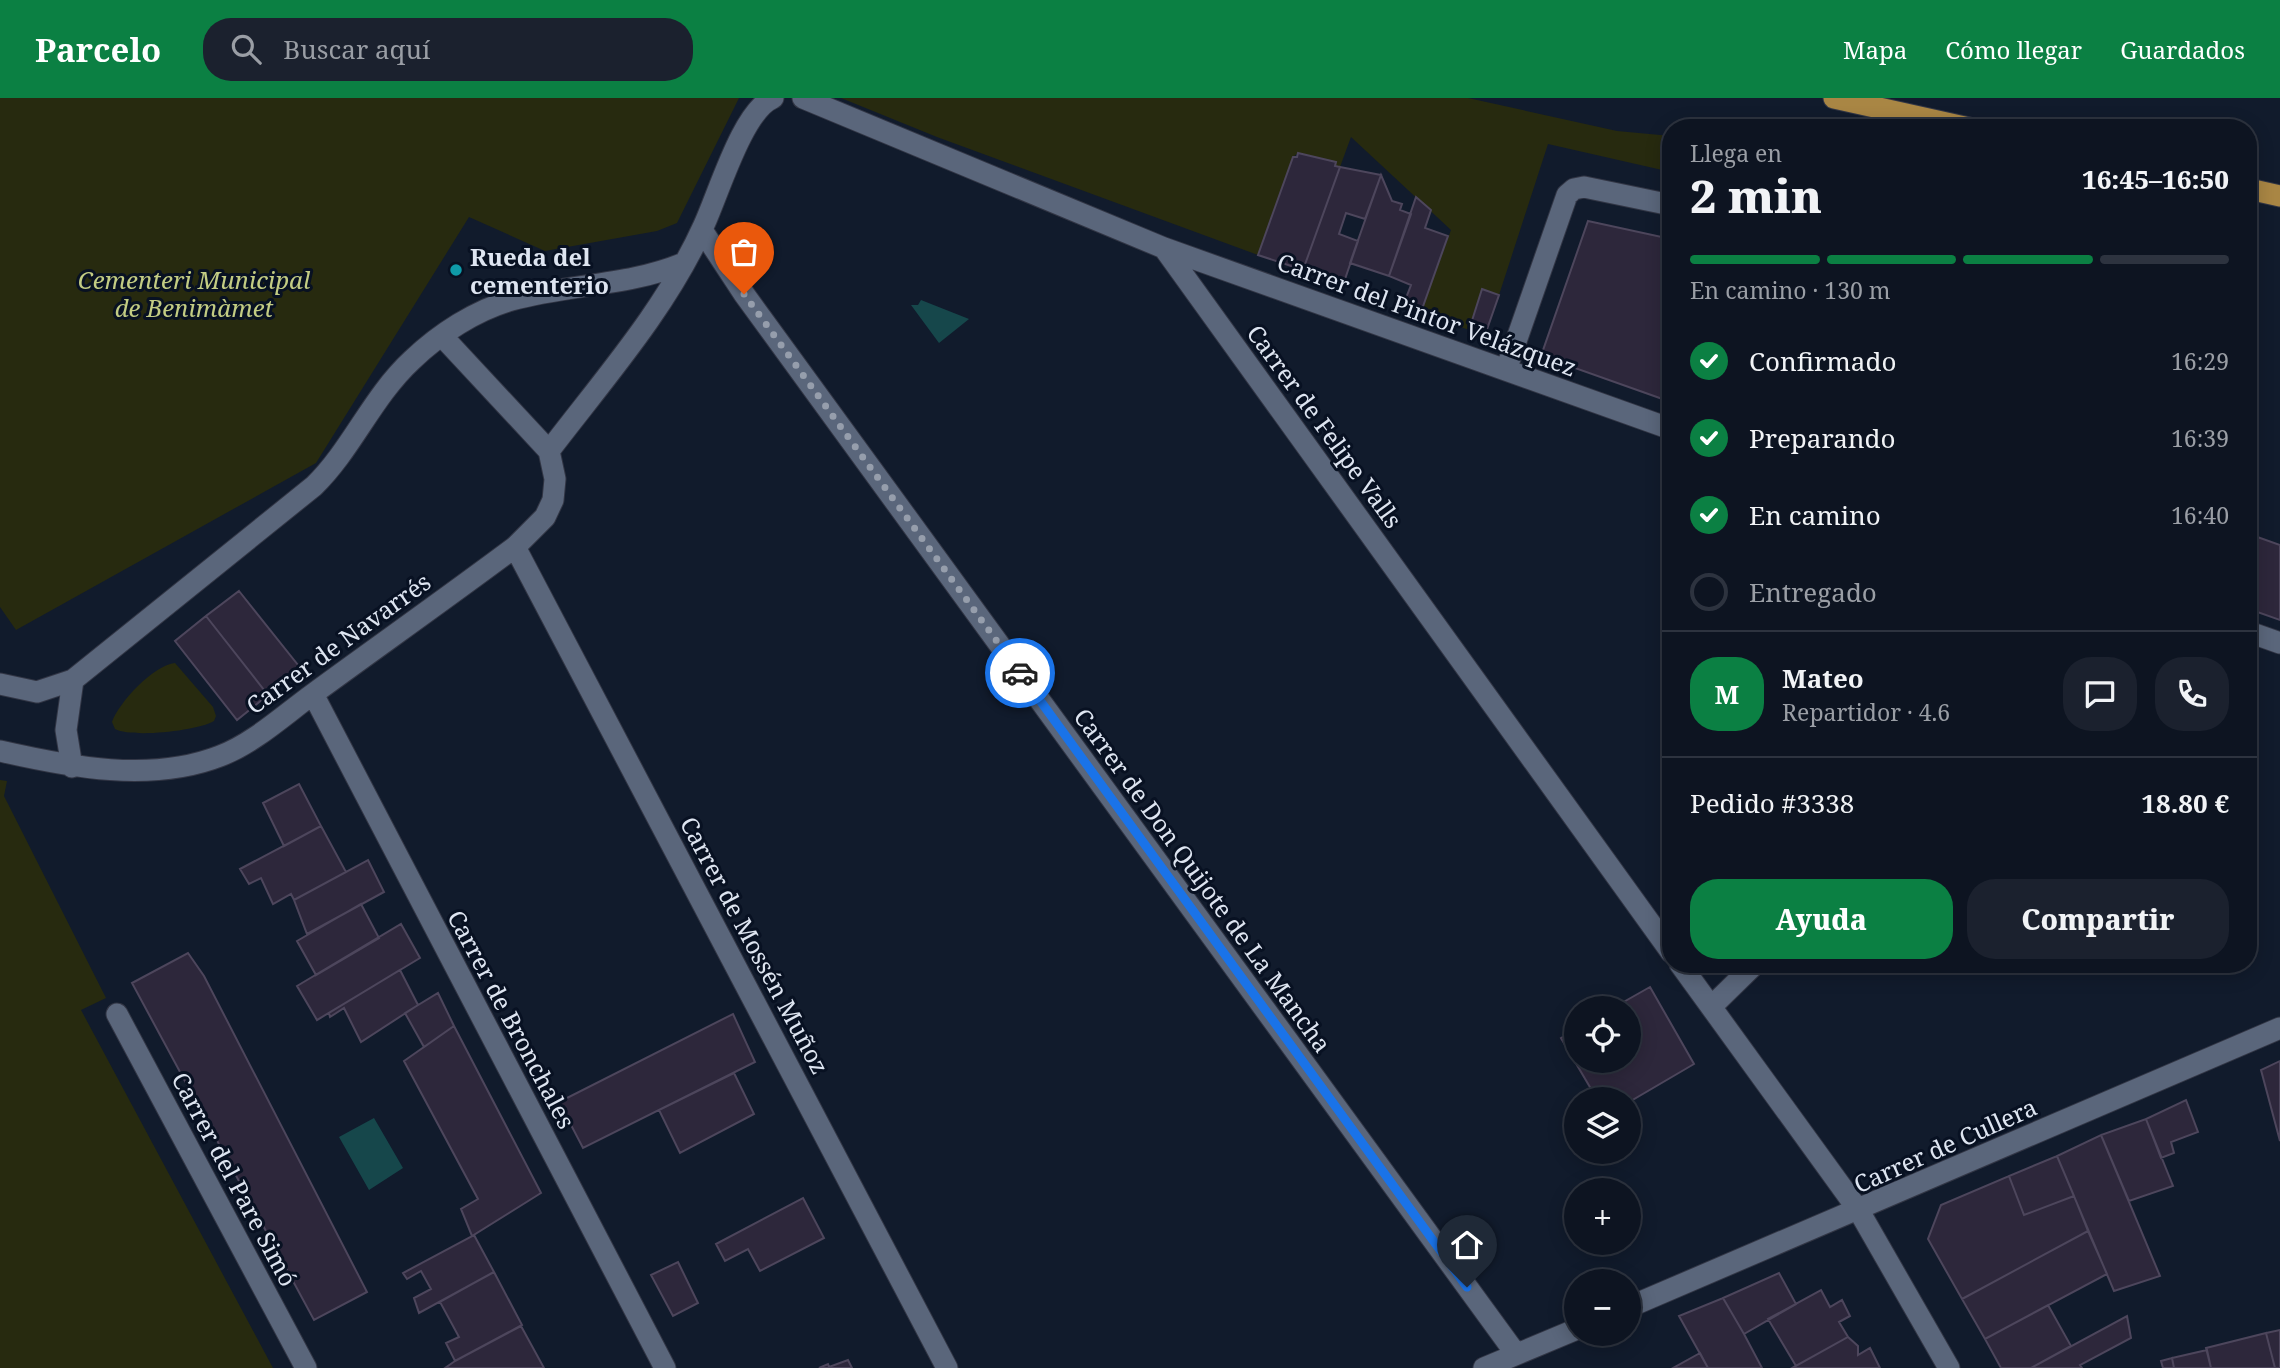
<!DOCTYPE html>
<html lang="es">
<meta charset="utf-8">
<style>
:root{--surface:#0d1421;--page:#1b212e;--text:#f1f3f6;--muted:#9a9ea5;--line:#2d333f;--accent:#0b8043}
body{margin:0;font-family:"Noto Serif",serif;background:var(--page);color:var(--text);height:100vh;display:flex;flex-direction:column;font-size:26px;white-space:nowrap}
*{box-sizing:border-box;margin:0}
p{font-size:23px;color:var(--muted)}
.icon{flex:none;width:38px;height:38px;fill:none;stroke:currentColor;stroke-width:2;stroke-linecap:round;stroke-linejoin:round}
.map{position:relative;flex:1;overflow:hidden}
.side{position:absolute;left:1662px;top:21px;width:595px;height:854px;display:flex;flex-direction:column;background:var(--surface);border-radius:28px;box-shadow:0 4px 18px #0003,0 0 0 2px var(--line)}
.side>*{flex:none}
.fabs{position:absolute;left:1564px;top:898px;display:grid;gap:14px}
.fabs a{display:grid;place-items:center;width:77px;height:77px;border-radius:50%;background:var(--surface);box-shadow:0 4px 18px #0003,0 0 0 2px var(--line);font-size:35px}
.pin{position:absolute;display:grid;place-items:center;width:60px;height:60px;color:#fff;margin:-72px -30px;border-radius:50% 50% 50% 0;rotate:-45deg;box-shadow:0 0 7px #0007}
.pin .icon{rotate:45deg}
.courier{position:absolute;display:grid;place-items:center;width:70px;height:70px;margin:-35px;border:5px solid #1a73e8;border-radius:50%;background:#fff;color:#222;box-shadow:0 2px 9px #0007}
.summary em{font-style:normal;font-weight:800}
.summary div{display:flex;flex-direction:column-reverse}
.summary{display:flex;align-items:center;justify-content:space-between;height:119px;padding:0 28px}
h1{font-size:46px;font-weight:800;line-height:52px}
.bar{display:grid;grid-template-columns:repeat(4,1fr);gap:10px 7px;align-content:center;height:84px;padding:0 28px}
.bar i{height:9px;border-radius:5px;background:var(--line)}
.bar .current{background:var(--accent)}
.bar p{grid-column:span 4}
.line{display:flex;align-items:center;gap:18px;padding:0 28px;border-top:2px solid var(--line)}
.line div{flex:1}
.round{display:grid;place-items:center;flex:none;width:74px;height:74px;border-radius:28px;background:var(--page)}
ol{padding:0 28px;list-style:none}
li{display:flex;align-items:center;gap:21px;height:77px}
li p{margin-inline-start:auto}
li .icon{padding:7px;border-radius:50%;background:var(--accent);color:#fff;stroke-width:4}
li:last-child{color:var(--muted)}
li i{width:38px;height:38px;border:4px solid var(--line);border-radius:50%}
.primary-button{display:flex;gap:14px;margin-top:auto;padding:14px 28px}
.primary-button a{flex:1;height:80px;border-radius:28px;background:var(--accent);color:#fff;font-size:28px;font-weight:800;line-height:80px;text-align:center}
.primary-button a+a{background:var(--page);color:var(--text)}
header{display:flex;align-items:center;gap:42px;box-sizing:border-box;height:98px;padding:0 35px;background:var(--accent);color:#fff}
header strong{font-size:33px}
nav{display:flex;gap:38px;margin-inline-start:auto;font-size:24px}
.search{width:490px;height:63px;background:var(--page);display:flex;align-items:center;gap:18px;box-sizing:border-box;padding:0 24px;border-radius:28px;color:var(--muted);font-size:26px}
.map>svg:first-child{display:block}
.green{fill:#272a0f}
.water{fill:#16474b}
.building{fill:#2d273b;stroke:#4d465c;stroke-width:2}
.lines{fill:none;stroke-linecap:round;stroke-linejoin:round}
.minor-casing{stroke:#323645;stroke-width:23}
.trunk-casing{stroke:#323645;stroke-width:23}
.minor{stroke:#5a667b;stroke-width:21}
.trunk{stroke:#a98644;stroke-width:21}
.done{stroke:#969eac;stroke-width:7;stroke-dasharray:0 12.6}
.route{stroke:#1a73e8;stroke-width:9}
.culture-dot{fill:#0f9aa8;stroke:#081122;stroke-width:2.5}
.labels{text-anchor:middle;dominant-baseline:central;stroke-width:6;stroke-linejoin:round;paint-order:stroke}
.poi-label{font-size:24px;font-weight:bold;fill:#dee5f1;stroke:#081122;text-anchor:start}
.park-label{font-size:24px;font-style:italic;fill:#c3cc83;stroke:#081122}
.street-label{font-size:24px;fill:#dee5f1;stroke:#081122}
</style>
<header>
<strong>Parcelo</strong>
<div class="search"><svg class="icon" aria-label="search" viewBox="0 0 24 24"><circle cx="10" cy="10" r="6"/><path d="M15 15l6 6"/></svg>Buscar aquí</div>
<nav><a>Mapa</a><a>Cómo llegar</a><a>Guardados</a></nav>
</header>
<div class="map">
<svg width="2280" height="1270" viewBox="0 0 2280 1270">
<rect width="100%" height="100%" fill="#111b2c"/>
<path class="green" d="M0 0H739L677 125 657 133 545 153 469 119 316 365 16 532 0 509Z
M841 0H1468L1617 33 1671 38V74L1548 46 1499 197 1482 191 1469 232 1421 214 1451 132 1351 39 1340 69 1335 68V64L1298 55 1293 59 1258 157 937 39Z
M175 565 213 609 216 618 214 623C197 633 132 640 115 631L112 624C119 604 154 567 175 565Z
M0 682 7 683 4 698 106 900 81 912 273 1270H0Z"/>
<path class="water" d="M921 202 969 221 939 245 911 207H918Z
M374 1020 403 1070 369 1092 339 1039Z"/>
<path class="building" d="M1298 55 1336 64 1335 68 1340 69 1303 172 1258 157 1293 59H1297Z
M1340 69 1381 77 1365 121 1346 115 1339 136 1358 143 1343 187 1303 172Z
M1381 77 1392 103 1402 106 1400 112 1411 116 1389 178 1350 165Z
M1416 99 1431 112 1425 130 1448 138 1421 214 1403 208 1411 187 1389 178Z
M1588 123 1671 141V304L1541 258Z
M1482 191 1499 197 1485 237 1469 232Z
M2249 436 2280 447V522L2249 511Z
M239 493 302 572 268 597 206 518Z
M206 518 268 597 237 622 175 543Z
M299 686 321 728 284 748 263 705Z
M321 728 346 774 294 802 291 796 273 806 261 780 249 786 240 771Z
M368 762 384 794 307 836 294 802Z
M361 806 379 840 316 877 297 843Z
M401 826 420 860 317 922 297 888Z
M188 855 204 878 367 1194 314 1222 132 885Z
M400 872 418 907 361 944 344 910 330 919 329 915Z
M1650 889 1694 966 1629 1004V1001H1597L1561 940 1577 931V962H1629V910H1613Z
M438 895 454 928 424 949 405 915Z
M733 916 755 964 583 1050 559 1004Z
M454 928 541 1095 472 1138 461 1111 478 1101 404 963Z
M2280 963V1043L2261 972Z
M734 975 754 1016 680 1055 659 1012Z
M2186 1002 2198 1034 2171 1044 2174 1055 2161 1060 2146 1021Z
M2146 1021 2173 1088 2129 1103 2101 1037Z
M2101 1037 2160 1178 2114 1193 2057 1058Z
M2057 1058 2074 1098 2024 1117 2009 1078Z
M2009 1078 2024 1117 2074 1098 2088 1133 1962 1201 1928 1141 1941 1107Z
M803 1100 824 1140 760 1173 748 1151 725 1163 716 1146Z
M2088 1133 2107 1176 1985 1241 1962 1201Z
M474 1137 494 1174 419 1215 414 1200 431 1191 421 1173 407 1181 403 1175Z
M678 1164 698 1205 673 1218 651 1177Z
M494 1174 522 1227 455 1263 446 1245 459 1239 440 1204Z
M1779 1175 1796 1206 1744 1236 1723 1200Z
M1821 1192 1830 1209 1842 1202 1850 1218 1839 1224 1848 1239 1796 1268 1768 1221Z
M1723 1200 1744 1236 1762 1270H1708L1679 1218Z
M2048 1207 2071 1248 2031 1270H2001L1985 1241Z
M2127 1218 2131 1240 2080 1267 2082 1270H2031Z
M521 1228 544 1270H445L455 1263Z
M2280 1232V1270H2275L2266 1235Z
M2266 1235 2275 1270H2211L2206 1250Z
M1848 1239 1858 1248V1257L1870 1250 1880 1270H1792Z
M2207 1252 2211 1270H2174L2172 1260Z
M1700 1255 1708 1270H1673Z
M2172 1260 2174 1270H2163L2161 1263Z
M848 1262 852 1270H819L828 1266 829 1269Z"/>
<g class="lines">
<g class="minor-casing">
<path id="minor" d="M803 0 1164 150 1671 331
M702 132 744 196 1516 1256
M1164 150 1671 854
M1506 272 1567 97 1574 91 1584 89 1671 107
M549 353C603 282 666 211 703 129 718 98 742 13 773 0
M515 449 947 1270
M2249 534 2280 545
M0 586 37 594 73 582 314 388C352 351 372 299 412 262 439 236 476 212 512 202 569 186 629 188 684 165
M313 596 665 1270
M0 653C70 669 151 685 220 658 254 645 284 617 313 596 380 547 448 499 515 449L545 419 553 402 555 381 549 353 442 238
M72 669 66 632 73 582
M1680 866 1859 1113 1949 1270
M1711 909 1755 866
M117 916 306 1270
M1629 1209 2280 930
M1484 1270 1577 1231"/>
</g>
<g class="trunk-casing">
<path id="trunk" d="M1834 0 1969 30
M2249 91 2280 98"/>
</g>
<use href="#minor" class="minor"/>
<use href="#trunk" class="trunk"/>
</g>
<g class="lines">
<path class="done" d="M744 196 1020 575"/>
<path class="route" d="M1020 575 1467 1189"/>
</g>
<circle class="culture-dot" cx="456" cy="172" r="7"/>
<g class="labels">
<g class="poi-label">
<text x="470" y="158">Rueda del<tspan x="470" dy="28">cementerio</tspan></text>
</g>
<g class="park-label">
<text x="194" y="181">Cementeri Municipal<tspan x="194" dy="28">de Benimàmet</tspan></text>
</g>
<g class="street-label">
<text transform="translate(1427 216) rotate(20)">Carrer del Pintor Velázquez</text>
<text transform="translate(1325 328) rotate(54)">Carrer de Felipe Valls</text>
<text transform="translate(338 545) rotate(-36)">Carrer de Navarrés</text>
<text transform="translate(1203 782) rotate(54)">Carrer de Don Quijote de La Mancha</text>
<text transform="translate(755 847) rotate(62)">Carrer de Mossén Muñoz</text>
<text transform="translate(512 921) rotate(62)">Carrer de Bronchales</text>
<text transform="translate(1945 1047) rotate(-24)">Carrer de Cullera</text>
<text transform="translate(235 1081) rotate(62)">Carrer del Pare Simó</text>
</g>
</g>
</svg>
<div class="fabs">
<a><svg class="icon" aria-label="locate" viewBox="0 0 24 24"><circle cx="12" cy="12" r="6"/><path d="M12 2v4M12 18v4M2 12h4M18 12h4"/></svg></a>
<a><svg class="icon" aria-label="layers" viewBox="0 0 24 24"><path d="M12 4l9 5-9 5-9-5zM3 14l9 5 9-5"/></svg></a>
<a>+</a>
<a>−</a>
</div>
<div class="pin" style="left:744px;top:196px;background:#ea580c"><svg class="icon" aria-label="bag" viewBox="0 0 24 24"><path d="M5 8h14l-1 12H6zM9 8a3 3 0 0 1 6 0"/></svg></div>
<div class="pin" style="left:1467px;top:1189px;background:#1f2937"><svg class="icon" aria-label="home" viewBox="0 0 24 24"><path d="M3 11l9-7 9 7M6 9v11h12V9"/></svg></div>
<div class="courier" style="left:1020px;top:575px"><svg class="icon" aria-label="car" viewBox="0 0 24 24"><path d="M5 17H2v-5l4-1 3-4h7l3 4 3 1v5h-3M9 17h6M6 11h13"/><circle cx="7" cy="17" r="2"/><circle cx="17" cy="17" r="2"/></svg></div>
<section class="side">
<div class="summary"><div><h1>2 min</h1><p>Llega en</p></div><em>16:45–16:50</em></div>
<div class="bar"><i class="current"></i><i class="current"></i><i class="current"></i><i></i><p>En camino · 130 m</p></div>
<ol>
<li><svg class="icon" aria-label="check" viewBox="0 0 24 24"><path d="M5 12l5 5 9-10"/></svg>Confirmado<p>16:29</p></li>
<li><svg class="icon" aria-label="check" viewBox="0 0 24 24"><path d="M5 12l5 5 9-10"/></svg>Preparando<p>16:39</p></li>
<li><svg class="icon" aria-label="check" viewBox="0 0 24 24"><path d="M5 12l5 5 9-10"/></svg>En camino<p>16:40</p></li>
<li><i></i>Entregado</li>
</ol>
<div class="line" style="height:126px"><b class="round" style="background:var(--accent);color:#fff">M</b><div><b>Mateo</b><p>Repartidor · 4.6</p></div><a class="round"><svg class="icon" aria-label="chat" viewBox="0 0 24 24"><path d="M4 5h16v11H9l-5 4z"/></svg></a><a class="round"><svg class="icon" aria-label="phone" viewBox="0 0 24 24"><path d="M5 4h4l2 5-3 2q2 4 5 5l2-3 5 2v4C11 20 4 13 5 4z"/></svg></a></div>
<div class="line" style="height:91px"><div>Pedido #3338</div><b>18.80 €</b></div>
<div class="primary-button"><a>Ayuda</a><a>Compartir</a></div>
</section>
</div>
